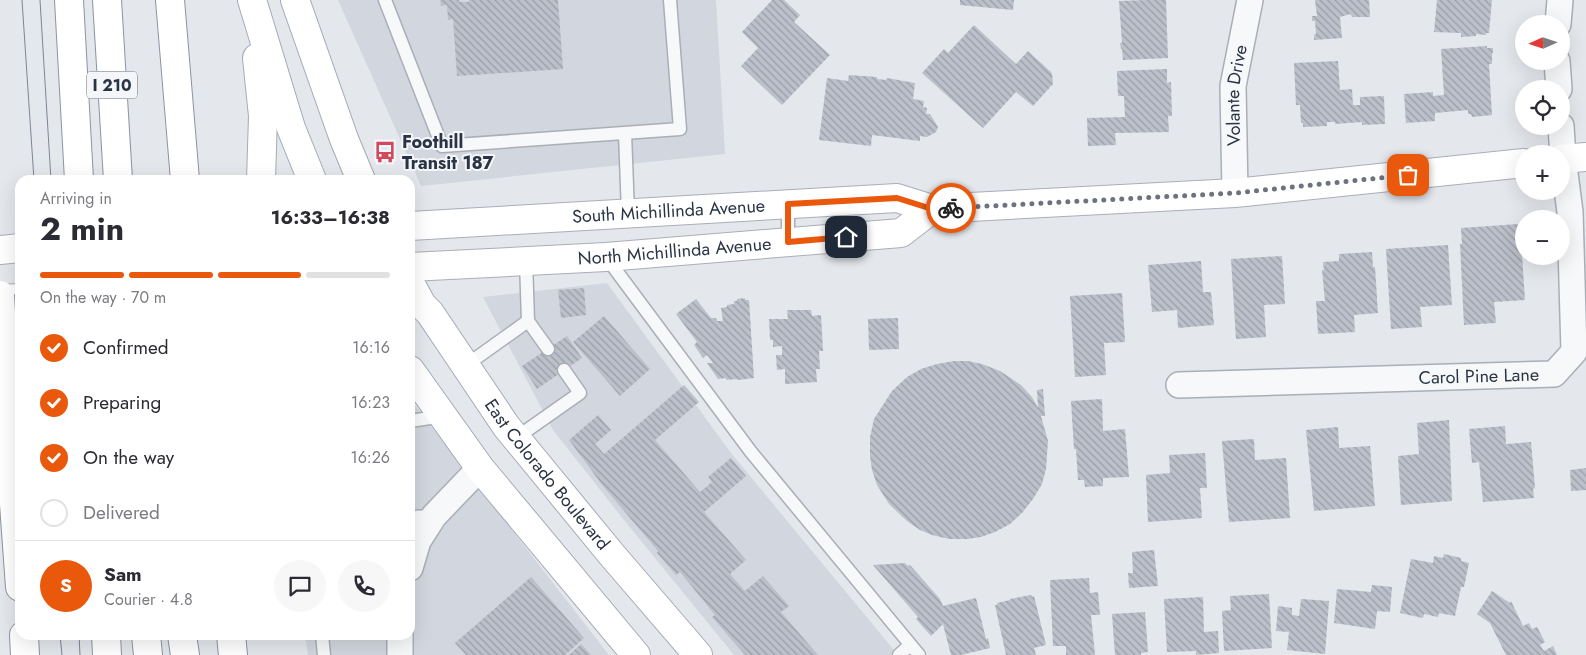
<!DOCTYPE html>
<meta charset="utf-8">
<style>
:root{--surface:#fff;--page:#f7f7f7;--text:#2b2b33;--muted:#7c7c81;--line:#e1e1e2;--accent:#ea580c}
body{margin:0;font-family:Jost,sans-serif;background:var(--page);color:var(--text);height:100vh;display:flex;flex-direction:column;font-size:19px;white-space:nowrap}
*{box-sizing:border-box;margin:0}
p{font-size:16px;color:var(--muted)}
.icon{flex:none;width:28px;height:28px;fill:none;stroke:currentColor;stroke-width:2;stroke-linecap:round;stroke-linejoin:round}
.map{position:relative;flex:1;overflow:hidden}
.details{position:absolute;left:15px;top:175px;width:400px;height:465px;display:flex;flex-direction:column;background:var(--surface);border-radius:15px;box-shadow:0 5px 20px #0002}
.details>*{flex:none}
.needle{width:32px;rotate:267deg}
.buttons{position:absolute;left:1515px;top:15px;display:grid;gap:10px}
.buttons a{display:grid;place-items:center;width:55px;height:55px;border-radius:50%;background:var(--surface);box-shadow:0 5px 20px #0002;font-size:25px}
.pin{position:absolute;display:grid;place-items:center;width:42px;height:42px;color:#fff;margin:-21px;border-radius:10px;box-shadow:0 2px 8px #0006}
.courier{position:absolute;display:grid;place-items:center;width:50px;height:50px;margin:-25px;border:4px solid #ea580c;border-radius:50%;background:#fff;color:#222;box-shadow:0 1px 6px #0007}
.head em{font-style:normal;font-weight:700}
.head div{display:flex;flex-direction:column-reverse}
.head{display:flex;align-items:center;justify-content:space-between;height:85px;padding:0 25px}
h1{font-size:32px;font-weight:700;line-height:38px}
.bar{display:grid;grid-template-columns:repeat(4,1fr);gap:8px 5px;align-content:center;height:60px;padding:0 25px}
.bar i{height:6px;border-radius:4px;background:var(--line)}
.bar .current{background:var(--accent)}
.bar p{grid-column:span 4}
.line{display:flex;align-items:center;gap:12px;padding:0 25px;border-top:1px solid var(--line)}
.line div{flex:1}
.round{display:grid;place-items:center;flex:none;width:52px;height:52px;border-radius:26px;background:var(--page)}
ol{padding:0 25px;list-style:none}
li{display:flex;align-items:center;gap:15px;height:55px}
li p{margin-inline-start:auto}
li .icon{padding:5px;border-radius:50%;background:var(--accent);color:#fff;stroke-width:4}
li:last-child{color:var(--muted)}
li i{width:28px;height:28px;border:2px solid var(--line);border-radius:50%}
.map>svg:first-child{display:block}
.built{fill:#d2d6de}
.building{fill:url(#building-back-hatch)}
.lines{fill:none;stroke-linecap:round;stroke-linejoin:round}
.lane-casing{stroke:#a9aeb7;stroke-width:15}
.street-casing{stroke:#a9aeb7;stroke-width:28}
.secondary-casing{stroke:#a9aeb7;stroke-width:30}
.primary-casing{stroke:#a3abb8;stroke-width:30}
.highway-casing{stroke:#8b94a3;stroke-width:30}
.lane{stroke:#f7f8fa;stroke-width:12}
.street{stroke:#f7f8fa;stroke-width:25}
.secondary{stroke:#fff;stroke-width:28}
.primary{stroke:#fff;stroke-width:28}
.highway{stroke:#fff;stroke-width:28}
.tram{stroke:#7d8696;stroke-width:1}
.highway-bridge-casing{stroke:#8b94a3;stroke-width:30;stroke-linecap:butt}
.highway-bridge{stroke:#fff;stroke-width:28}
.done{stroke:#6c737f;stroke-width:5;stroke-dasharray:0 9}
.route{stroke:#ea580c;stroke-width:6}
.labels{text-anchor:middle;dominant-baseline:central;stroke-width:4;stroke-linejoin:round;paint-order:stroke}
.shield{fill:#f4f6f9;stroke:#676e7b;stroke-width:1}
.shield-label{font-size:16px;font-weight:bold;fill:#2b3445}
.street-label{font-size:18px;fill:#2b3445;stroke:#f4f6f9}
.poi-label{font-size:18px;font-weight:bold;fill:#2b3445;stroke:#f4f6f9;text-anchor:start}
</style>
<div class="map">
<svg width="1586" height="655" viewBox="0 0 1586 655">
<defs>
<pattern id="building-back-hatch" width="6" height="6" patternUnits="userSpaceOnUse" patternTransform="scale(1.25)"><rect width="6" height="6" fill="#bbc0ca"/><path d="M-1 5l2 2M0 0l6 6M5-1l2 2" fill="none" stroke="#989da6"/></pattern>
</defs>
<rect width="100%" height="100%" fill="#e4e7ec"/>
<path class="built" d="M338 0H716L725 154 421 186Z
M607 283 731 453 898 655H734L620 515 553 430 483 297Z
M410 399 609 655H308L305 635H410Z"/>
<path class="building" d="M440 0H459V2H469V0H558L563 69 457 76 453 19 448 20 447 5 441 6Z
M772 0H784L800 15 794 22 830 55 782 105 741 66 758 48 742 32Z
M960 0H1014L1013 10 960 5Z
M1146 0H1166L1168 58 1123 60 1122 49H1121L1120 43H1122L1119 1Z
M1315 0H1369L1370 17H1352L1351 14 1340 17 1342 38 1314 40V35L1316 34 1315 21H1312V16H1317Z
M1437 0H1492L1489 33H1486V35L1476 34V36L1461 37V33L1434 32Z
M974 25 1016 64 1028 51 1052 73 1053 84 1033 106 1016 92 983 128 922 73 944 49 948 53Z
M1487 46V48H1493V53H1492V64H1489L1492 115 1472 117 1471 114H1468V110L1435 113V121L1406 123 1404 94 1433 92V96L1444 95 1441 49Z
M1338 61 1340 90 1352 89 1353 105H1360V97L1384 96 1385 124 1362 125V122L1335 124V122H1327V126L1303 127V123H1301L1300 105H1296L1294 63Z
M1167 69V83L1171 82 1172 116H1168L1169 132 1115 133 1116 145 1088 146 1087 118 1125 117 1124 96H1118L1117 71Z
M849 75 877 77V79L886 80 887 78 915 83 913 99 924 101 923 107 927 108 926 114H930L938 127 936 132 927 137 920 136V141L872 135 871 146 819 140 827 78 848 81Z
M1518 224 1519 240H1521L1525 300 1494 302 1496 323 1464 325 1460 244H1462L1461 228Z
M1448 245 1452 305 1420 307 1422 327 1391 329 1386 249Z
M1372 252 1373 267H1375L1378 313 1354 315 1355 332 1318 334 1316 301H1325L1322 270H1324L1323 262 1339 261V254Z
M1282 256 1285 304 1264 305 1266 337 1236 339 1231 259Z
M1201 261 1203 292H1211L1214 325 1178 328 1177 310 1152 312 1148 265Z
M584 288 586 315 561 318 558 290Z
M1122 293 1125 342 1104 343 1106 375 1075 377 1070 296Z
M745 298V300H749L754 378 738 380 737 379 726 380V378L718 379 707 363H713L707 355 703 358 694 345 697 342 676 314 696 299 711 318H716L717 321H723L721 308 727 307V305L734 304V301H737V299Z
M787 310H811L812 316 821 315 823 351H819L820 369H816L817 382 785 384V369L777 370 776 355H782V346L773 347V340H770L769 319H788Z
M604 316 650 369 620 396 573 342Z
M898 318 899 349 869 350 868 319Z
M567 336 582 358 537 389 522 366Z
M954 361H968L982 364 1000 371 1021 385 1032 397 1038 408 1037 390 1043 389 1045 416H1041L1048 441 1046 469 1042 484 1033 499 1022 513 1010 524 995 532 981 537 967 539H949L932 535 920 530 907 521 889 504 877 485 872 470 870 456V437L874 419 892 391 907 377 921 369 937 364Z
M684 385 699 402 655 440 700 492 712 482 708 477 731 458 746 476 704 512 746 560 730 574 745 591 763 576 789 606 781 612 818 655H745L712 617 715 615 680 572 676 575 657 553 658 551 603 486 569 440 598 415 611 430 595 444 604 454Z
M1102 399 1103 431 1125 429 1129 477 1103 478V486L1085 487 1084 480H1078L1076 449H1074L1071 401Z
M1449 420 1452 501 1401 505 1398 456 1419 454 1417 423Z
M1505 426 1506 444 1531 442 1535 488 1533 489 1534 498 1483 502 1479 462 1472 463 1469 429Z
M1338 427 1339 448 1370 446 1375 506 1314 511 1306 430Z
M1254 439 1255 460 1286 458 1290 518 1229 522 1222 441Z
M1205 453 1207 488H1200L1202 518 1148 522 1146 475 1170 473 1169 455Z
M1586 468V490L1571 491 1570 470Z
M1154 550 1158 586 1129 588 1128 573H1133L1132 552Z
M1444 554 1461 558V561L1469 563 1464 587H1461L1455 616 1439 613 1438 617 1424 614 1423 618 1400 613 1411 559 1433 563 1434 556 1443 558Z
M905 563 908 566 910 565 940 599 943 606 976 598 986 639 988 638 990 648 961 655H951L943 624 931 636 916 619 918 617 873 565Z
M531 577 584 638 565 655H466L455 643Z
M1089 578 1090 593 1098 592 1100 615H1091L1095 655H1066V646H1053L1050 580Z
M1372 585 1392 587 1390 612 1377 611 1375 629 1334 623 1337 589 1371 592Z
M1492 591 1510 603 1511 601 1523 626 1529 623 1532 629 1537 627 1545 642 1540 645 1544 651 1553 646 1557 655H1506L1490 623 1477 614Z
M1269 594 1272 648 1224 651 1222 611 1231 610 1230 596Z
M1031 595 1032 597 1034 596 1046 645 1034 648 1036 655H1006L995 605H997V603L1010 600V599Z
M1203 597 1204 632 1218 631 1219 653 1196 655V651L1167 652 1164 599Z
M1301 599 1329 601 1325 654 1287 650 1289 632 1276 631 1278 606 1292 608V615L1299 616Z
M1145 612 1148 652 1141 653V655H1115L1112 614Z
M581 644 591 655H569Z"/>
<g class="lines">
<g class="lane-casing">
<path id="lane" d="M385 0 442 146 680 129 670 0
M625 133 628 213
M788 242V204
M606 257 751 452 919 655
M526 261 528 321
M465 366 528 321 548 349
M410 421 443 416
M516 438 580 393 564 370
M410 517 434 516
M322 635 324 655
M899 655 910 645"/>
</g>
<g class="street-casing">
<g id="street">
<path d="M1558 24 1560 0"/>
<path d="M1557 61 1559 89"/>
<path id="s1" d="M1235 193 1233 86 1250 0"/>
<path id="s2" d="M1179 385 1554 374 1574 352 1570 212 1563 158 1561 126"/>
<path d="M410 568 418 541 434 516 480 468"/>
<path d="M400 655V635"/>
</g>
</g>
<g class="secondary-casing">
<g id="secondary">
<path d="M1561 159 1586 157"/>
<path id="s3" d="M410 226 897 198 932 209 1235 193 1524 163"/>
<path d="M0 250 20 248"/>
<path id="s4" d="M410 267 606 257 901 233 932 209"/>
<path d="M0 299 20 298"/>
</g>
</g>
<g class="primary-casing">
<g id="primary">
<path d="M252 0 291 128 312 180"/>
<path d="M295 0 344 139 361 180"/>
<path d="M257 58 263 116 261 180"/>
<path id="s5" d="M410 283 422 305 430 313 506 426 612 555 698 655"/>
<path d="M410 370 480 468 636 655"/>
</g>
</g>
<g class="highway-casing">
<path id="highway" d="M69 0 79 180
M107 0 118 180
M170 0 185 180
M4 365 20 587
M24 635 25 655
M106 635 107 655
M146 635 148 655
M182 635 185 655
M231 635 233 655"/>
</g>
<use href="#lane" class="lane"/>
<use href="#street" class="street"/>
<use href="#secondary" class="secondary"/>
<use href="#primary" class="primary"/>
<use href="#highway" class="highway"/>
<path class="tram" d="M22 0 34 180
M40 0 51 180
M60 635 62 655
M79 635 80 655"/>
<g class="highway-bridge-casing">
<path id="highway-bridge" d="M0 295 4 365"/>
</g>
<use href="#highway-bridge" class="highway-bridge"/>
</g>
<g class="lines">
<path class="done" d="M951 208 1235 193 1408 175"/>
<path class="route" d="M846 237 788 242V204L897 198 932 209 951 208"/>
</g>
<defs>
<g id="bus-bare" transform="scale(1.725)"><path d="M-5-6H5V4H4V6H2V4H-2V6H-4V4H-5ZM-3.5-4V0h7V-4ZM-3.5 1.2v1.5H-2V1.2ZM2 1.2v1.5H3.5V1.2Z" fill="#d1495b" stroke="#f4f6f9" stroke-width="2.5" paint-order="stroke"/></g>
</defs>
<g fill-rule="evenodd">
<use href="#bus-bare" x="385" y="152"/>
</g>
<g class="labels">
<rect class="shield" x="87" y="71.5" width="50" height="27" rx="4"/>
<g class="shield-label">
<text x="112" y="85">I 210</text>
</g>
<g class="street-label">
<text stroke="none"><textPath href="#s1" startOffset="98">Volante Drive</textPath></text>
<text stroke="none"><textPath href="#s3" startOffset="259">South Michillinda Avenue</textPath></text>
<text stroke="none"><textPath href="#s4" startOffset="265">North Michillinda Avenue</textPath></text>
<text stroke="none"><textPath href="#s2" startOffset="300">Carol Pine Lane</textPath></text>
<text stroke="none"><textPath href="#s5" startOffset="236">East Colorado Boulevard</textPath></text>
</g>
<g class="poi-label">
<text x="402" y="142">Foothill<tspan x="402" dy="21">Transit 187</tspan></text>
</g>
</g>
</svg>
<div class="buttons">
<a><svg class="needle" viewBox="-14 -14 28 28"><path d="M0-13l5 13h-10z" fill="#e53935"/><path d="M0 13l5-13h-10z" fill="#7c7c81"/></svg></a>
<a><svg class="icon" aria-label="locate" viewBox="0 0 24 24"><circle cx="12" cy="12" r="6"/><path d="M12 2v4M12 18v4M2 12h4M18 12h4"/></svg></a>
<a>+</a>
<a>−</a>
</div>
<div class="pin" style="left:1408px;top:175px;background:#ea580c"><svg class="icon" aria-label="bag" viewBox="0 0 24 24"><path d="M5 8h14l-1 12H6zM9 8a3 3 0 0 1 6 0"/></svg></div>
<div class="pin" style="left:846px;top:237px;background:#1f2937"><svg class="icon" aria-label="home" viewBox="0 0 24 24"><path d="M3 11l9-7 9 7M6 9v11h12V9"/></svg></div>
<div class="courier" style="left:951px;top:208px"><svg class="icon" aria-label="bike" viewBox="0 0 24 24"><circle cx="6" cy="16" r="4"/><circle cx="18" cy="16" r="4"/><path d="M6 16l4-8h5l3 8M10 8l3 8H6M13 5h3"/></svg></div>
<section class="details">
<div class="head"><div><h1>2 min</h1><p>Arriving in</p></div><em>16:33–16:38</em></div>
<div class="bar"><i class="current"></i><i class="current"></i><i class="current"></i><i></i><p>On the way · 70 m</p></div>
<ol>
<li><svg class="icon" aria-label="check" viewBox="0 0 24 24"><path d="M5 12l5 5 9-10"/></svg>Confirmed<p>16:16</p></li>
<li><svg class="icon" aria-label="check" viewBox="0 0 24 24"><path d="M5 12l5 5 9-10"/></svg>Preparing<p>16:23</p></li>
<li><svg class="icon" aria-label="check" viewBox="0 0 24 24"><path d="M5 12l5 5 9-10"/></svg>On the way<p>16:26</p></li>
<li><i></i>Delivered</li>
</ol>
<div class="line" style="height:90px"><b class="round" style="background:var(--accent);color:#fff">S</b><div><b>Sam</b><p>Courier · 4.8</p></div><a class="round"><svg class="icon" aria-label="chat" viewBox="0 0 24 24"><path d="M4 5h16v11H9l-5 4z"/></svg></a><a class="round"><svg class="icon" aria-label="phone" viewBox="0 0 24 24"><path d="M5 4h4l2 5-3 2q2 4 5 5l2-3 5 2v4C11 20 4 13 5 4z"/></svg></a></div>
</section>
</div>
